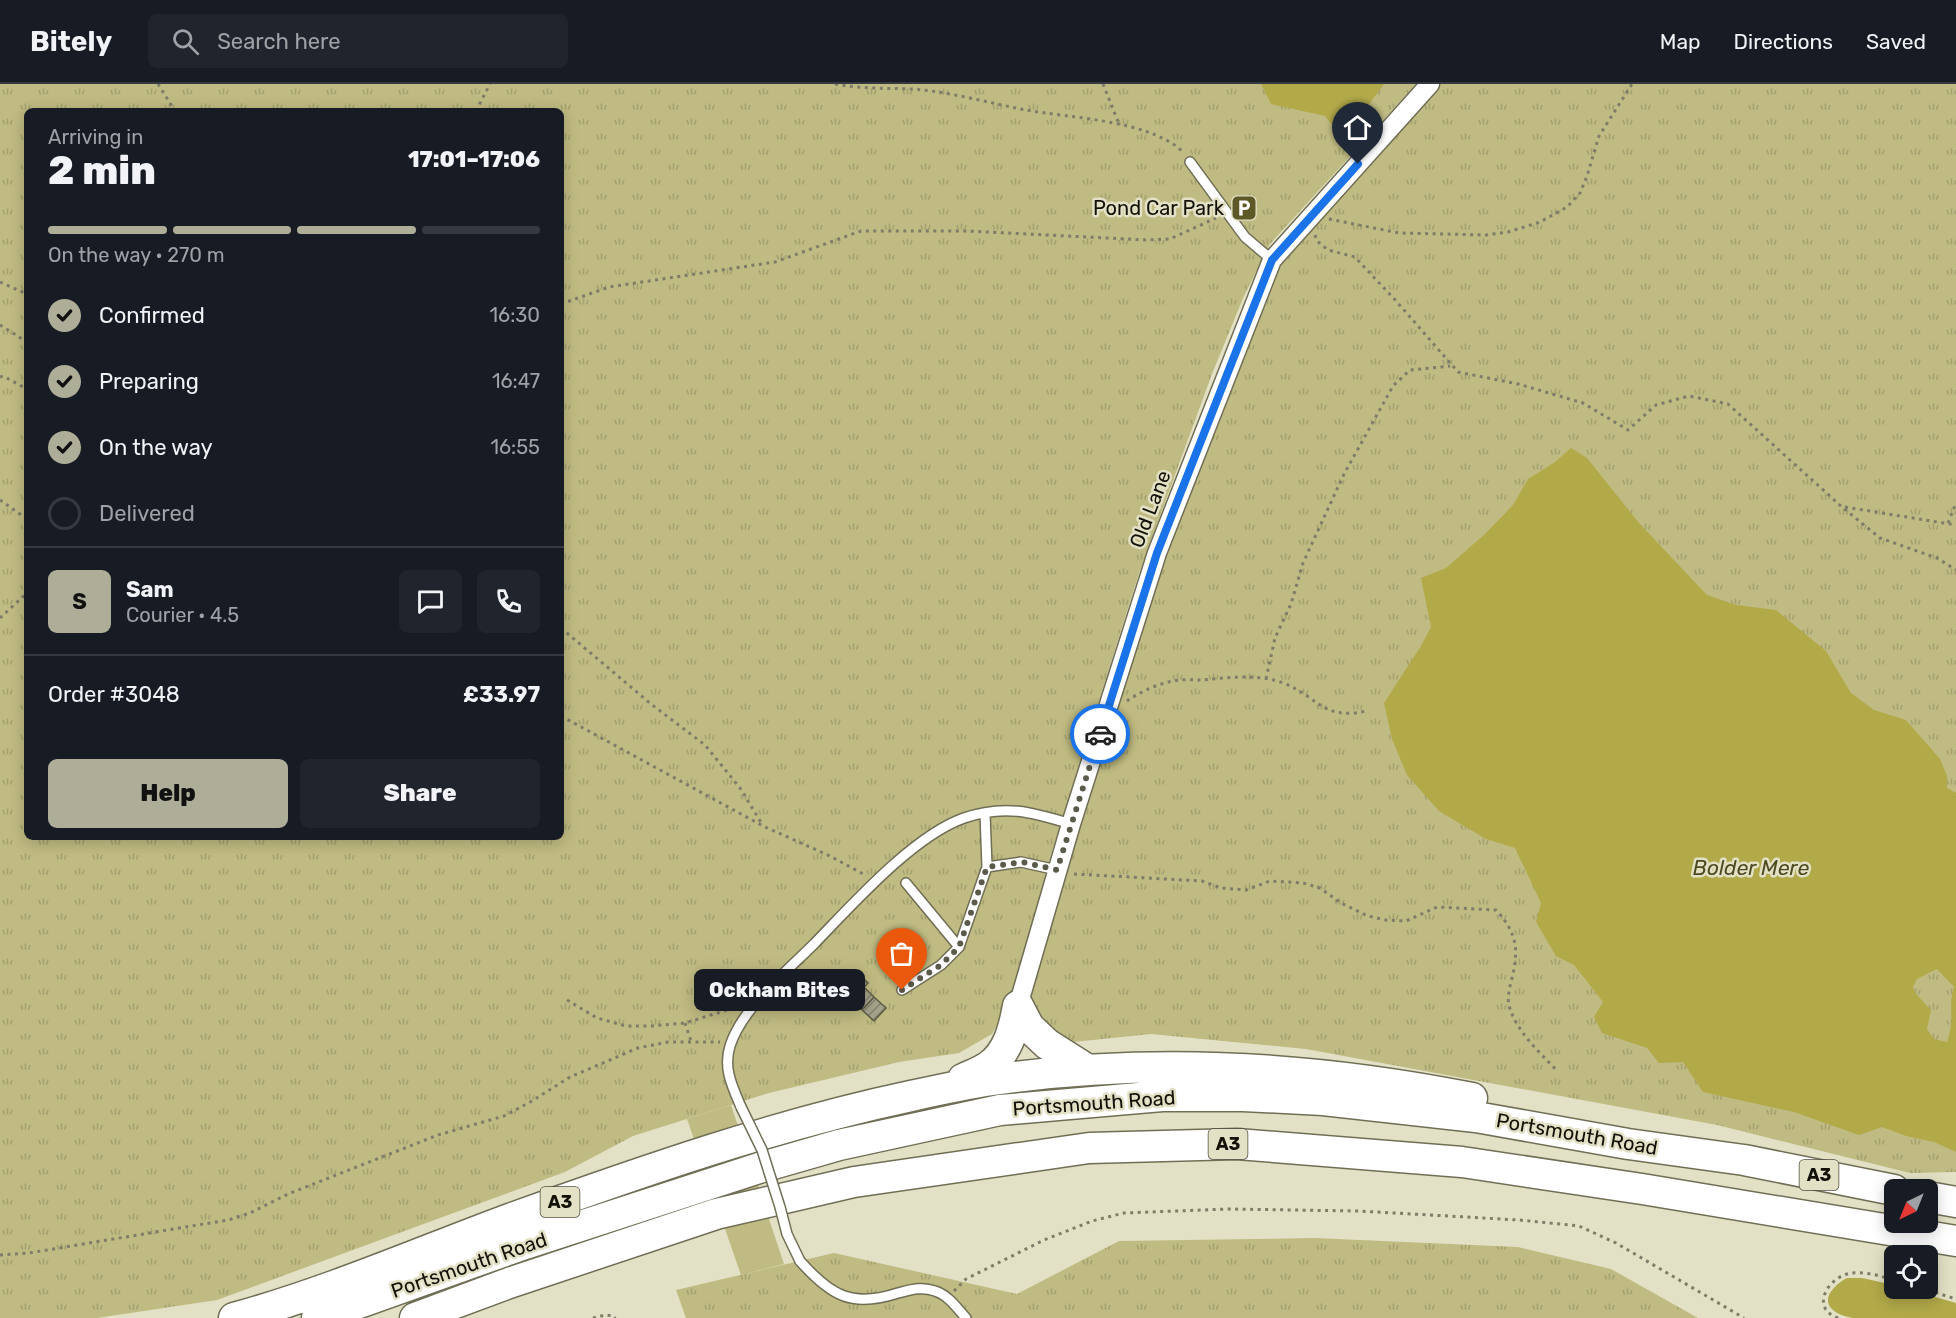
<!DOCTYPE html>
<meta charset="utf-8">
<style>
:root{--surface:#171b24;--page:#20242c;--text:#f1f3f6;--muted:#9ea1a6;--line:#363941;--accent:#aead98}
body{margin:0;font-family:Rubik,sans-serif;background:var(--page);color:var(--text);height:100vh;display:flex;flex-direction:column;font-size:22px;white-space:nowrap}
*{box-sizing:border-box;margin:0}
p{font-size:20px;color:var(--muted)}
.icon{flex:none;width:33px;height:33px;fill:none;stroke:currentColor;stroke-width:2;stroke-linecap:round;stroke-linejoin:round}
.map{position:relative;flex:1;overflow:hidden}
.sheet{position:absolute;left:24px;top:24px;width:540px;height:732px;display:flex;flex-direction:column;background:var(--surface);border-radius:9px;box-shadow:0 3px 15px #0003}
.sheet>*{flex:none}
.needle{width:39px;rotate:223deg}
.tools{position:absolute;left:1884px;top:1095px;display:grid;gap:12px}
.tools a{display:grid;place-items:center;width:54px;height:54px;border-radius:9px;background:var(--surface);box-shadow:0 3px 15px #0003;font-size:30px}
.pin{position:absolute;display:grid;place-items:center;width:51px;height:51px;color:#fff;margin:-62px -26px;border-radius:50% 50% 50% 0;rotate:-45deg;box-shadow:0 0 6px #0007}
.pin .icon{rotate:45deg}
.courier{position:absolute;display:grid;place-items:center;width:60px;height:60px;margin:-30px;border:4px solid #1a73e8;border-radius:50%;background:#fff;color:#222;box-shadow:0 2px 8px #0007}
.bubble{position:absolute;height:42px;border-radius:9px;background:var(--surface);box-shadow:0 3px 15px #0003;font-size:20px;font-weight:800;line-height:42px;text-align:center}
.overview em{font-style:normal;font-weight:800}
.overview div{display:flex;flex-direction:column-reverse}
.overview{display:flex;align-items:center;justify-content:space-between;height:102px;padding:0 24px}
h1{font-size:39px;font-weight:800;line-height:45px}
.bar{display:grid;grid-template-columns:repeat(4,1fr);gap:9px 6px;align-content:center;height:72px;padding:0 24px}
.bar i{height:8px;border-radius:4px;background:var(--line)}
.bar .current{background:var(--accent)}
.bar p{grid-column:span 4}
.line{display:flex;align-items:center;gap:15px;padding:0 24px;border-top:2px solid var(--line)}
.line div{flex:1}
.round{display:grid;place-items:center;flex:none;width:63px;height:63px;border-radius:9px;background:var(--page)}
ol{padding:0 24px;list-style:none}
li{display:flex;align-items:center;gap:18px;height:66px}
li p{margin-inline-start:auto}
li .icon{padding:6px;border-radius:50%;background:var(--accent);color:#111;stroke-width:4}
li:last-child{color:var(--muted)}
li i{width:33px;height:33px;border:3px solid var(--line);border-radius:50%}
.cta{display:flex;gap:12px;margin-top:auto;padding:12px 24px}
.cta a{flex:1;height:69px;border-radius:9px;background:var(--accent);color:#111;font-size:24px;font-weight:800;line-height:69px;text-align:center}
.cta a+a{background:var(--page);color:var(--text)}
header{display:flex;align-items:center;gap:36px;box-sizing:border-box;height:84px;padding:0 30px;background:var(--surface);border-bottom:2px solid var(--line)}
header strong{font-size:28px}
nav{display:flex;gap:33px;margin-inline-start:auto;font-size:21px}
.search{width:420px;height:54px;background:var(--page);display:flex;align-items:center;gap:15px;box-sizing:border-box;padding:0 21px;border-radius:9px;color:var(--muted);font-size:22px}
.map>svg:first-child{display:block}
.green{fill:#c0bb82}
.park{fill:url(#park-tufts);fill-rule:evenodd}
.water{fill:#b2a949;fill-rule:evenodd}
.building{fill:url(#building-hatch);stroke:#5d5b44;stroke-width:1.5}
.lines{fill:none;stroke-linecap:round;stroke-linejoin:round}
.service-casing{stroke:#706e55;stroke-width:12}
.minor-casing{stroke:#706e55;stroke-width:21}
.trunk-casing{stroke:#706e55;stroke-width:33}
.path{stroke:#7e7d6a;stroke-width:3;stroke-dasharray:3 4.5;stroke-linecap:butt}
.service{stroke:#fff;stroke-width:9}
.minor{stroke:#fff;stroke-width:18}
.trunk{stroke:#fff;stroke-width:30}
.service-bridge-casing{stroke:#706e55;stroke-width:12;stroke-linecap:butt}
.service-bridge{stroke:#fff;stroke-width:9}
.done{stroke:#5b5a4a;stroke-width:6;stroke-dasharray:0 10.8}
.route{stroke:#1a73e8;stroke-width:8}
.labels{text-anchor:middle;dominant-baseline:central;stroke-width:5;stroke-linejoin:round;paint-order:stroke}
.shield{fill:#e3e1c5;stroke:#514f41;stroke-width:1.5}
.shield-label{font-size:18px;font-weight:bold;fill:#121108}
.poi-label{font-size:20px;fill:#121108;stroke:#e3e1c5;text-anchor:end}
.street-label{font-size:20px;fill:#121108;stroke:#e3e1c5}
.water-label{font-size:21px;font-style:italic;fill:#4d4921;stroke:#e3e1c5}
</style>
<header>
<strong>Bitely</strong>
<div class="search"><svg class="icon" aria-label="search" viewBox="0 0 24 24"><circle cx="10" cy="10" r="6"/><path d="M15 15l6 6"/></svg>Search here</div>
<nav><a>Map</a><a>Directions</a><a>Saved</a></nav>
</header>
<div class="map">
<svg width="1956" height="1234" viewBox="0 0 1956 1234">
<defs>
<pattern id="park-tufts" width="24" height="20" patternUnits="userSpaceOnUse" patternTransform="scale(1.5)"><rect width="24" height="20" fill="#c0bb82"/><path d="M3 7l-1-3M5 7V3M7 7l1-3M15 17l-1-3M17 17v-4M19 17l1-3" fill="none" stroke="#a4a06f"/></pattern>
<pattern id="building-hatch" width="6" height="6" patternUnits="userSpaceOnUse" patternTransform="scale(1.5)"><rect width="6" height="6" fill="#a4a289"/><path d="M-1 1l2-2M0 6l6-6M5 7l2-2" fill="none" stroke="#84836e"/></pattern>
</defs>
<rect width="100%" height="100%" fill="#e3e1c5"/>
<path class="green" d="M731 1021 784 1180 741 1191 687 1035Z"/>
<path class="park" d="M0 0H1416L1270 160 1244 212 1212 290 1138 492 1052 767 1010 920 992 950 959 969 899 978 769 1009 633 1052 565 1088 217 1216 97 1234H0ZM27 27H561V753H27Z
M1440 0H1956V1088L1910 1089 1717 1041 1306 965 1151 950 1064 959 1040 937 1028 919 1087 719 1157 495 1268 206 1288 165Z
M1315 1154 1518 1163 1611 1185 1698 1234H686L676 1206 834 1169 1017 1210 1119 1157Z"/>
<path class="water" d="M1261 0H1384L1352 43 1335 44 1325 32 1271 20Z
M1571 364 1587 374 1639 439 1707 511 1736 521 1776 526 1826 567 1851 609 1874 626 1906 636 1940 675 1947 692V704L1956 709V1068L1934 1058 1906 1052 1882 1043 1859 1051 1794 1028 1703 1008 1683 978 1659 979 1647 964 1602 949 1594 933 1603 918 1574 881 1556 872 1536 838 1541 819 1515 764 1486 755 1439 727 1407 691 1392 655 1384 619 1421 562 1431 543 1421 494 1446 484 1485 450 1513 421 1528 395 1555 378ZM1937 885 1954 903C1947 927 1956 933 1947 958L1934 955 1927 945 1931 926 1916 910 1913 903 1917 895Z
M1847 1194H1862L1894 1201V1204L1908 1205 1956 1219V1234H1853C1849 1233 1843 1232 1839 1230 1817 1219 1832 1202 1847 1194Z"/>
<path class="building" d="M855 886 868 899 860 908 847 895Z
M847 895 860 908 864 903 874 913 862 926 839 904Z
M874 913 886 924 874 937 862 926Z"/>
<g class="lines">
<g class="service-casing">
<path id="service" d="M1190 78 1245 153 1272 176
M987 783 1021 778 1057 786
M906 799 959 863
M902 906 941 881 959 863 987 783 985 729
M741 1023C732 1002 723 984 730 962 742 924 786 888 814 860 852 821 913 752 964 734 1004 720 1032 728 1071 740
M800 1177C831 1212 852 1224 898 1209 910 1206 922 1202 935 1207 948 1211 957 1224 966 1234"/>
</g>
<g class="minor-casing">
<path id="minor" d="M1018 922 1071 740 1157 469 1272 176 1430 0"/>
</g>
<g class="trunk-casing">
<path id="trunk" d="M1018 922 1029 943 1047 960 1088 986
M963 995C971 991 981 988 989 982 1008 969 1014 944 1018 922
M1928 1113 1956 1118
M234 1234C329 1208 420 1168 512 1134 643 1087 775 1041 911 1012 938 1006 965 1000 993 996 1151 973 1315 983 1472 1014
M317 1234 519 1162 759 1084 839 1061 1000 1026 1162 1012H1243L1323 1016 1476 1033 1628 1060 1744 1076 1894 1106
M415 1234 509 1199 716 1130 854 1098 1089 1064 1237 1060 1462 1078 1642 1105 1956 1157"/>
</g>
<path class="path" d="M158 0 175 27
M835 0C861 5 887 4 913 5 951 8 989 19 1026 26 1069 34 1152 36 1184 69
M1103 0 1119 40
M476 27 490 0
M1329 135 1399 149 1486 151 1508 148 1540 138 1567 123 1580 109 1587 92 1599 52 1632 0
M1315 151 1317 157 1328 166 1355 173 1397 218 1458 288 1518 300 1583 319 1628 346 1656 321 1689 312 1728 320 1842 423 1880 454 1937 474 1956 486
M0 198 27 210
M561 220 609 203 775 178 861 147H968L1146 156 1170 155 1216 134
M0 241 27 258
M0 293 3 292 27 305
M0 416 27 435
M1845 423 1956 441
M1948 439 1956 419
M0 534 27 509
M561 544 651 620 705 661 740 704 762 740
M1266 595 1275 554 1291 520 1303 479 1344 390 1393 302 1410 286 1450 282
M1127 617C1140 608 1157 600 1173 597 1182 595 1192 596 1201 596 1228 594 1257 589 1283 599 1318 612 1322 637 1366 627
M561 632 763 742 830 772 865 791
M1074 790 1202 797 1221 804 1246 806 1270 797 1303 799 1320 804 1341 819 1368 832 1386 836 1406 837 1437 823 1496 826C1517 849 1519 865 1512 894 1510 902 1507 913 1509 922 1518 950 1539 967 1558 988
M567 916 597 934 626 942H651L685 939 737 923
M685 939 691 957
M0 1171 29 1169 228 1136 250 1129 288 1110 438 1051 504 1032 532 1017 570 993 638 964 668 958H720
M1921 1204 1956 1215
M954 1207 966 1195 1044 1156 1092 1137 1124 1129 1228 1125 1358 1127 1519 1136 1579 1142 1616 1159 1744 1234
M593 1234 605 1231 614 1232 615 1234
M1838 1234C1811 1225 1826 1196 1847 1190 1862 1186 1880 1192 1894 1196"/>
<use href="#service" class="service"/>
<use href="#minor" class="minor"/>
<use href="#trunk" class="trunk"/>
<g class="service-bridge-casing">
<path id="service-bridge" d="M741 1023 762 1066 780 1123 787 1150 800 1177"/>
</g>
<use href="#service-bridge" class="service-bridge"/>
</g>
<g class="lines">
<path class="done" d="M902 906 941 881 959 863 987 783 1022 778 1057 786 1100 650"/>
<path class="route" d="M1100 650 1157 469 1272 176 1358 80"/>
</g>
<defs>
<g id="parking-square" transform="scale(1.35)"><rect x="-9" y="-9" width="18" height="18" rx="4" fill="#5d5825" stroke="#e3e1c5"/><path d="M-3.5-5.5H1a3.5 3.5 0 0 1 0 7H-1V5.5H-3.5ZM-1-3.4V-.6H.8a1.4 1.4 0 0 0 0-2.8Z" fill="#fff"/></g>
</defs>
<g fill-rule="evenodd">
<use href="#parking-square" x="1244" y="124"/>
</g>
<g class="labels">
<g class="shield">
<rect x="1208.5" y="1045" width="39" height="30" rx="4.5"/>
<rect x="1799.5" y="1076" width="39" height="30" rx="4.5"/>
<rect x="540.5" y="1103" width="39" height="30" rx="4.5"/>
</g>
<g class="shield-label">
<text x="1228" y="1060">A3</text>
<text x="1819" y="1091">A3</text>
<text x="560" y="1118">A3</text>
</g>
<g class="poi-label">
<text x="1224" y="124">Pond Car Park</text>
</g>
<g class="street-label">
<text transform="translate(1150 425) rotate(-69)">Old Lane</text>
<text transform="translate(1094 1019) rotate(-4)">Portsmouth Road</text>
<text transform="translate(1577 1050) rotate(10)">Portsmouth Road</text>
<text transform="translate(469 1181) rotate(-19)">Portsmouth Road</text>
</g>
<g class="water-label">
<text x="1751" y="783">Bolder Mere</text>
</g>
</g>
</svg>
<div class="tools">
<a><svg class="needle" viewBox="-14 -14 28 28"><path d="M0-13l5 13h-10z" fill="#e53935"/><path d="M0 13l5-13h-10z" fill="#9ea1a6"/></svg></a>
<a><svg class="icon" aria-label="locate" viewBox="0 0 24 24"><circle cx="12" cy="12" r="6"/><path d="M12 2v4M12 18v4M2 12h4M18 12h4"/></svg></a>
</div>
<div class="pin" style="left:902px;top:906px;background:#ea580c"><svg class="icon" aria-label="bag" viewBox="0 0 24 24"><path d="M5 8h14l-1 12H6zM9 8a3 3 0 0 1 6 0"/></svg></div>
<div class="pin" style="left:1358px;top:80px;background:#1f2937"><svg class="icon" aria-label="home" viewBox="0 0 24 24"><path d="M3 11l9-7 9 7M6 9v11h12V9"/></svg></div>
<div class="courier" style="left:1100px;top:650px"><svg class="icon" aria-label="car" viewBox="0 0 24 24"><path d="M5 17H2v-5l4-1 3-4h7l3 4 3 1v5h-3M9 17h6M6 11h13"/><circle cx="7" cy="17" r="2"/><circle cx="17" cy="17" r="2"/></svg></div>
<div class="bubble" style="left:694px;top:885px;width:171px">Ockham Bites</div>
<section class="sheet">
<div class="overview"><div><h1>2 min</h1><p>Arriving in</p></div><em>17:01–17:06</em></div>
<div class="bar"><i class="current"></i><i class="current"></i><i class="current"></i><i></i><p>On the way · 270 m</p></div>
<ol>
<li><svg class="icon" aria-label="check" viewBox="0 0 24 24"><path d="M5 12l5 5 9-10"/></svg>Confirmed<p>16:30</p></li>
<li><svg class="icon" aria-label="check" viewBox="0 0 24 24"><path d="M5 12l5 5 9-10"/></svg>Preparing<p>16:47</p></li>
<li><svg class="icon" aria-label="check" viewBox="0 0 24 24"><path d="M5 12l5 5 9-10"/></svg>On the way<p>16:55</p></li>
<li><i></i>Delivered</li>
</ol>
<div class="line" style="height:108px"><b class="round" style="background:var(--accent);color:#111">S</b><div><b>Sam</b><p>Courier · 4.5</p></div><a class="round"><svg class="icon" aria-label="chat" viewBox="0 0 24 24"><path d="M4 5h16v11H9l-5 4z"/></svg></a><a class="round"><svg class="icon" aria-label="phone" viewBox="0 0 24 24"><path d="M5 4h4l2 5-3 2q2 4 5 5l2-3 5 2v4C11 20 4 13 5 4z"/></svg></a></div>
<div class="line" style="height:78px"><div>Order #3048</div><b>£33.97</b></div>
<div class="cta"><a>Help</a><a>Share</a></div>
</section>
</div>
